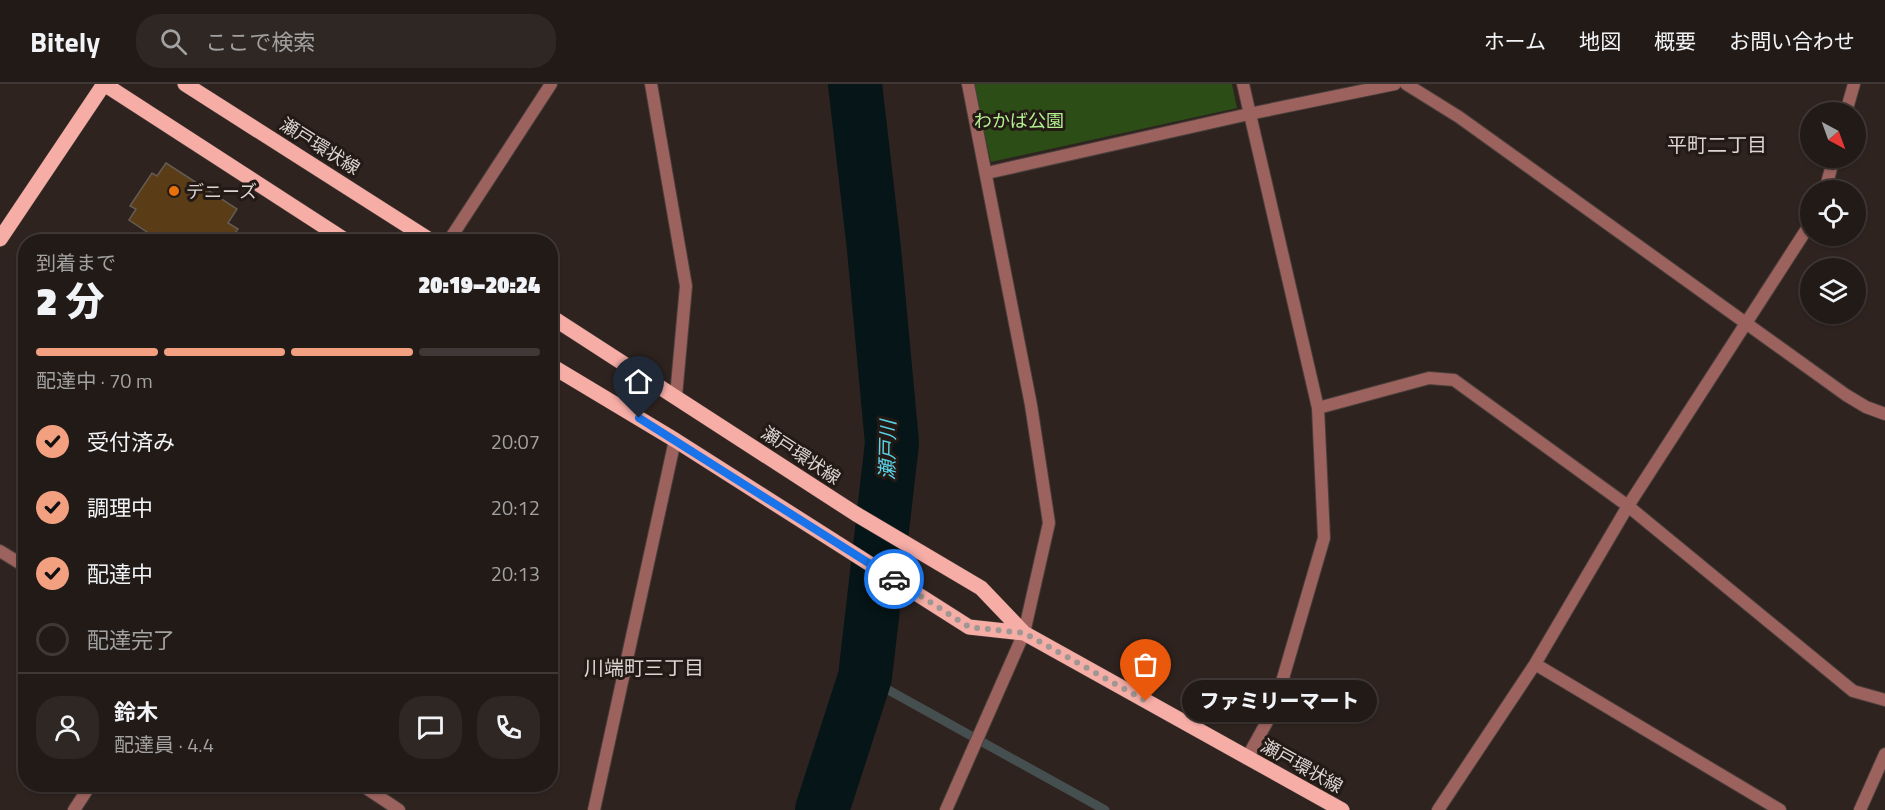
<!DOCTYPE html>
<html lang="ja">
<meta charset="utf-8">
<style>
:root{--surface:#221a17;--page:#2e2724;--text:#f1f3f6;--muted:#a2a1a1;--line:#3f3836;--accent:#f3a081}
body{margin:0;font-family:"Titillium Web","Noto Sans JP",sans-serif;background:var(--page);color:var(--text);height:100vh;display:flex;flex-direction:column;font-size:22px;white-space:nowrap}
*{box-sizing:border-box;margin:0}
p{font-size:20px;color:var(--muted)}
.icon{flex:none;width:33px;height:33px;fill:none;stroke:currentColor;stroke-width:2;stroke-linecap:round;stroke-linejoin:round}
.map{position:relative;flex:1;overflow:hidden}
.details{position:absolute;left:18px;top:150px;width:540px;height:558px;display:flex;flex-direction:column;background:var(--surface);border-radius:24px;box-shadow:0 2px 4px #0004,0 0 0 2px var(--line)}
.details>*{flex:none}
.needle{width:39px;rotate:139deg}
.buttons{position:absolute;left:1800px;top:18px;display:grid;gap:12px}
.buttons a{display:grid;place-items:center;width:66px;height:66px;border-radius:50%;background:var(--surface);box-shadow:0 2px 4px #0004,0 0 0 2px var(--line);font-size:30px}
.pin{position:absolute;display:grid;place-items:center;width:51px;height:51px;color:#fff;margin:-62px -26px;border-radius:50% 50% 50% 0;rotate:-45deg;box-shadow:0 0 6px #0007}
.pin .icon{rotate:45deg}
.courier{position:absolute;display:grid;place-items:center;width:60px;height:60px;margin:-30px;border:4px solid #1a73e8;border-radius:50%;background:#fff;color:#222;box-shadow:0 2px 8px #0007}
.bubble{position:absolute;height:42px;border-radius:21px;background:var(--surface);box-shadow:0 2px 4px #0004,0 0 0 2px var(--line);font-size:20px;font-weight:800;line-height:42px;text-align:center}
.summary em{font-style:normal;font-weight:800}
.summary div{display:flex;flex-direction:column-reverse}
.summary{display:flex;align-items:center;justify-content:space-between;height:102px;padding:0 18px}
h1{font-size:39px;font-weight:800;line-height:45px}
.bar{display:grid;grid-template-columns:repeat(4,1fr);gap:9px 6px;align-content:center;height:72px;padding:0 18px}
.bar i{height:8px;border-radius:4px;background:var(--line)}
.bar .current{background:var(--accent)}
.bar p{grid-column:span 4}
.line{display:flex;align-items:center;gap:15px;padding:0 18px;border-top:2px solid var(--line)}
.line div{flex:1}
.round{display:grid;place-items:center;flex:none;width:63px;height:63px;border-radius:24px;background:var(--page)}
ol{padding:0 18px;list-style:none}
li{display:flex;align-items:center;gap:18px;height:66px}
li p{margin-inline-start:auto}
li .icon{padding:6px;border-radius:50%;background:var(--accent);color:#111;stroke-width:4}
li:last-child{color:var(--muted)}
li i{width:33px;height:33px;border:3px solid var(--line);border-radius:50%}
header{display:flex;align-items:center;gap:36px;box-sizing:border-box;height:84px;padding:0 30px;background:var(--surface);border-bottom:2px solid var(--line)}
header strong{font-size:28px}
nav{display:flex;gap:33px;margin-inline-start:auto;font-size:21px}
.search{width:420px;height:54px;background:var(--page);display:flex;align-items:center;gap:15px;box-sizing:border-box;padding:0 21px;border-radius:24px;color:var(--muted);font-size:22px}
.map>svg:first-child{display:block}
.green{fill:#2c4e16}
.lines{fill:none;stroke-linecap:round;stroke-linejoin:round}
.stream{stroke:#464f4f;stroke-width:9}
.river{stroke:#061517;stroke-width:54}
.building{fill:#5a3c17;stroke:#645b52;stroke-width:1.5}
.minor-casing{stroke:#4a3f3b;stroke-width:14}
.tertiary-casing{stroke:#4a3f3b;stroke-width:14}
.primary-casing{stroke:#4a3f3b;stroke-width:16}
.minor{stroke:#9c625d;stroke-width:12}
.tertiary{stroke:#9c625d;stroke-width:12}
.primary{stroke:#f6ada6;stroke-width:15}
.done{stroke:#9f9793;stroke-width:6;stroke-dasharray:0 10.8}
.route{stroke:#1a73e8;stroke-width:8}
.food-dot{fill:#e8710a;stroke:#241a15;stroke-width:2}
.labels{text-anchor:middle;dominant-baseline:central;stroke-width:6;stroke-linejoin:round;paint-order:stroke}
.park-label{font-size:18px;fill:#b1f090;stroke:#241a15}
.street-label{font-size:18px;fill:#dcd5d1;stroke:#241a15}
.poi-label{font-size:18px;fill:#dcd5d1;stroke:#241a15;text-anchor:start}
.neighbourhood-label{font-size:20px;fill:#dcd5d1;stroke:#241a15}
.water-label{font-size:20px;font-style:italic;fill:#58d5e9;stroke:#241a15}
</style>
<header>
<strong>Bitely</strong>
<div class="search"><svg class="icon" aria-label="search" viewBox="0 0 24 24"><circle cx="10" cy="10" r="6"/><path d="M15 15l6 6"/></svg>ここで検索</div>
<nav><a>ホーム</a><a>地図</a><a>概要</a><a>お問い合わせ</a></nav>
</header>
<div class="map">
<svg width="1885" height="726" viewBox="0 0 1885 726">
<rect width="100%" height="100%" fill="#2e231f"/>
<path class="green" d="M973 0H1232L1237 24 991 78Z"/>
<g class="lines">
<path class="stream" d="M865 593 1105 726"/>
<path class="river" d="M822 726 865 593 892 359 874 165 855 0"/>
</g>
<path class="building" d="M166 79 237 125 228 139 238 145 229 158H162L129 136 136 125 130 122 152 89 157 92Z"/>
<g class="lines">
<g class="minor-casing">
<path id="minor" d="M651 0 686 202 676 312
M1243 0 1318 324 1324 454 1274 625 1247 674
M1406 0 1459 33 1846 311 1866 323 1885 330
M1846 28 1854 0
M987 89 1249 30 1395 0
M1825 106 1834 74
M448 158 551 0
M1318 324 1429 294 1454 296 1628 422 1853 607 1885 616
M0 467 26 483
M1535 580 1780 726
M360 700 399 726
M74 726 91 700
M594 726 675 356
M1438 726 1535 580 1628 422 1810 140"/>
</g>
<g class="tertiary-casing">
<path id="tertiary" d="M946 726 1024 549 1049 439 1031 321 968 0
M1860 726 1885 670"/>
</g>
<g class="primary-casing">
<path id="primary" d="M104 0 348 158
M185 0 433 158
M0 155 104 0
M550 232 856 430 981 504 1024 549 1342 726
M550 281 675 356 969 543 1024 549"/>
</g>
<use href="#minor" class="minor"/>
<use href="#tertiary" class="tertiary"/>
<use href="#primary" class="primary"/>
</g>
<g class="lines">
<path class="done" d="M894 495 969 543 1024 549 1146 617"/>
<path class="route" d="M639 334 894 495"/>
</g>
<circle class="food-dot" cx="174" cy="107" r="6"/>
<g class="labels">
<g class="park-label">
<text x="1019" y="36">わかば公園</text>
</g>
<g class="street-label">
<text transform="translate(320 62) rotate(32)">瀬戸環状線</text>
<text transform="translate(801 371) rotate(33)">瀬戸環状線</text>
<text transform="translate(1302 682) rotate(29)">瀬戸環状線</text>
</g>
<g class="poi-label">
<text x="186" y="107">デニーズ</text>
</g>
<g class="neighbourhood-label">
<text x="1717" y="60">平町二丁目</text>
<text x="644" y="583">川端町三丁目</text>
</g>
<g class="water-label">
<text transform="translate(887 366) rotate(-89)">瀬戸川</text>
</g>
</g>
</svg>
<div class="buttons">
<a><svg class="needle" viewBox="-14 -14 28 28"><path d="M0-13l5 13h-10z" fill="#e53935"/><path d="M0 13l5-13h-10z" fill="#a2a1a1"/></svg></a>
<a><svg class="icon" aria-label="locate" viewBox="0 0 24 24"><circle cx="12" cy="12" r="6"/><path d="M12 2v4M12 18v4M2 12h4M18 12h4"/></svg></a>
<a><svg class="icon" aria-label="layers" viewBox="0 0 24 24"><path d="M12 4l9 5-9 5-9-5zM3 14l9 5 9-5"/></svg></a>
</div>
<div class="pin" style="left:1146px;top:617px;background:#ea580c"><svg class="icon" aria-label="bag" viewBox="0 0 24 24"><path d="M5 8h14l-1 12H6zM9 8a3 3 0 0 1 6 0"/></svg></div>
<div class="pin" style="left:639px;top:334px;background:#1f2937"><svg class="icon" aria-label="home" viewBox="0 0 24 24"><path d="M3 11l9-7 9 7M6 9v11h12V9"/></svg></div>
<div class="courier" style="left:894px;top:495px"><svg class="icon" aria-label="car" viewBox="0 0 24 24"><path d="M5 17H2v-5l4-1 3-4h7l3 4 3 1v5h-3M9 17h6M6 11h13"/><circle cx="7" cy="17" r="2"/><circle cx="17" cy="17" r="2"/></svg></div>
<div class="bubble" style="left:1182px;top:596px;width:195px">ファミリーマート</div>
<section class="details">
<div class="summary"><div><h1>2 分</h1><p>到着まで</p></div><em>20:19–20:24</em></div>
<div class="bar"><i class="current"></i><i class="current"></i><i class="current"></i><i></i><p>配達中 · 70 m</p></div>
<ol>
<li><svg class="icon" aria-label="check" viewBox="0 0 24 24"><path d="M5 12l5 5 9-10"/></svg>受付済み<p>20:07</p></li>
<li><svg class="icon" aria-label="check" viewBox="0 0 24 24"><path d="M5 12l5 5 9-10"/></svg>調理中<p>20:12</p></li>
<li><svg class="icon" aria-label="check" viewBox="0 0 24 24"><path d="M5 12l5 5 9-10"/></svg>配達中<p>20:13</p></li>
<li><i></i>配達完了</li>
</ol>
<div class="line" style="height:108px"><a class="round"><svg class="icon" aria-label="person" viewBox="0 0 24 24"><circle cx="12" cy="8" r="4"/><path d="M4 21q1-7 8-7t8 7"/></svg></a><div><b>鈴木</b><p>配達員 · 4.4</p></div><a class="round"><svg class="icon" aria-label="chat" viewBox="0 0 24 24"><path d="M4 5h16v11H9l-5 4z"/></svg></a><a class="round"><svg class="icon" aria-label="phone" viewBox="0 0 24 24"><path d="M5 4h4l2 5-3 2q2 4 5 5l2-3 5 2v4C11 20 4 13 5 4z"/></svg></a></div>
</section>
</div>
